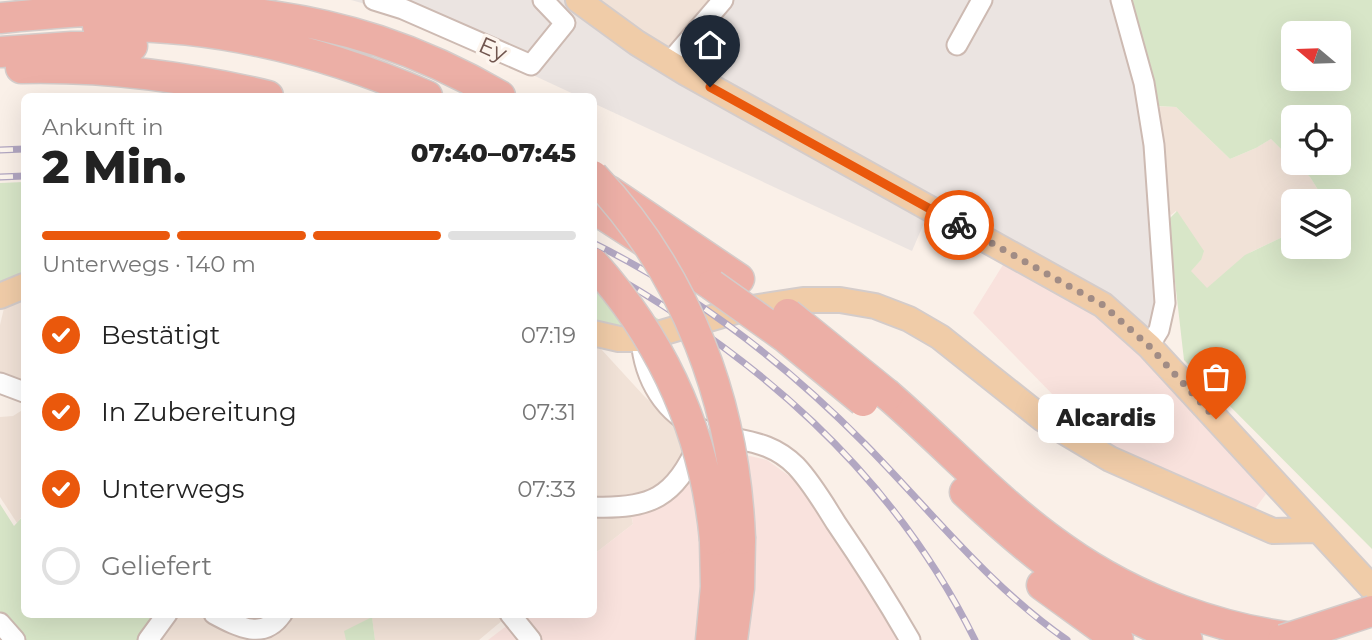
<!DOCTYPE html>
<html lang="de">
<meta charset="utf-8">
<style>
:root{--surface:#fff;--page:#f6f6f6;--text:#222;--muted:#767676;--line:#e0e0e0;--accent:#ea580c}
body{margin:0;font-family:Montserrat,sans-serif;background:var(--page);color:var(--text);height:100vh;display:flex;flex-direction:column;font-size:26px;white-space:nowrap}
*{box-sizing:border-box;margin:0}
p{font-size:23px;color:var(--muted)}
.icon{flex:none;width:38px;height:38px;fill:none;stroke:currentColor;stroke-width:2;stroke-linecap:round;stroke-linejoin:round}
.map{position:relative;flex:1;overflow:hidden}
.sheet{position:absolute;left:21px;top:93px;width:576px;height:525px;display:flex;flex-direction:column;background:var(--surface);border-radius:10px;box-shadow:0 7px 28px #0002}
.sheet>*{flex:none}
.needle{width:46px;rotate:289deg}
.fabs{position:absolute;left:1281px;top:21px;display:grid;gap:14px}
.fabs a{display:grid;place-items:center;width:70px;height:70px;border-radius:10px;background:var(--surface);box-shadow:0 7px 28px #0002;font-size:35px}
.pin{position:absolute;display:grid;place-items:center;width:60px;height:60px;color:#fff;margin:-72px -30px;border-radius:50% 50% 50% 0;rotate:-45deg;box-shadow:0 0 7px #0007}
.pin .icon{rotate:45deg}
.courier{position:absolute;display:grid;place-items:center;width:70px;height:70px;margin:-35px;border:5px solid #ea580c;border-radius:50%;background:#fff;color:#222;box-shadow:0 2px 9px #0007}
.bubble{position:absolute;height:49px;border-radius:10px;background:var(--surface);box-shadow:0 7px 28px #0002;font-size:23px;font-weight:800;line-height:49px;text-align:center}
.summary em{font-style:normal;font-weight:800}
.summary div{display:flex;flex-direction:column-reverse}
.summary{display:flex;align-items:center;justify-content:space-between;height:119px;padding:0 21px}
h1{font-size:46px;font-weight:800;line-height:52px}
.bar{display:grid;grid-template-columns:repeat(4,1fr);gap:10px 7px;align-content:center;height:84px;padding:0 21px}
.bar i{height:9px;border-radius:5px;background:var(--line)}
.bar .on{background:var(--accent)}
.bar p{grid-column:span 4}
ol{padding:0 21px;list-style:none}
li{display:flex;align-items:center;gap:21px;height:77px}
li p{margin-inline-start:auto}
li .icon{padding:7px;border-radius:50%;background:var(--accent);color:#fff;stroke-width:4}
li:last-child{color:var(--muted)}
li i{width:38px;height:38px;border:4px solid var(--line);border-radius:50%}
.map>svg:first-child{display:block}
.residential{fill:#f1e2d7}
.commercial{fill:#f9e2dd}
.industrial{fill:#ebe4e1}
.green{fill:#d8e6c8;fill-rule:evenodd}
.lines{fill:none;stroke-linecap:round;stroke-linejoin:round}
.minor-casing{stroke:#cdbab2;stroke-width:23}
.major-casing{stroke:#d4ccca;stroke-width:28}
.highway-casing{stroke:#d4ccca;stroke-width:33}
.minor{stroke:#fff;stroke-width:19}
.major{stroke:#f0cca8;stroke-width:24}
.highway{stroke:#ecafa6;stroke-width:30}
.rail-casing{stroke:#b2a7c2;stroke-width:7}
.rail{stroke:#fdf5ee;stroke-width:4.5;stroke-dasharray:13;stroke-linecap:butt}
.highway-bridge-casing{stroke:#d4ccca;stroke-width:33;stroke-linecap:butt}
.highway-bridge{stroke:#ecafa6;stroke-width:30}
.done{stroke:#a18c85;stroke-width:7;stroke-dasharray:0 12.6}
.route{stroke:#ea580c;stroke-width:9}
.labels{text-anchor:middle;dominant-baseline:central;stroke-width:7;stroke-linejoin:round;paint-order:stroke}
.street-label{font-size:23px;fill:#71564f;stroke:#fdf5ee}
</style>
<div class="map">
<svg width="1372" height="640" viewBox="0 0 1372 640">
<rect width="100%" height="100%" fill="#faf0e8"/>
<path class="residential" d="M578 0H723L669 63Z
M1149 106 1176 107 1230 159 1256 148 1271 139 1310 177 1325 201H1293V232L1251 252 1207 289 1190 271 1201 260 1176 211 1171 215 1157 192Z
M24 300V392L0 382V325L4 308Z
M593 347 601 349 645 397 673 422 684 441 682 458 663 485 628 500 633 524 593 555Z
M24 409V514L17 523 0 497V417L13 416Z
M168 614H510L479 640H375L372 618 346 640H149Z"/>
<path class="commercial" d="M1006 260 1116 327 1266 494 1252 513 1098 441 973 313Z
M728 451 767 460 799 483 899 640H488L522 614H593V555L633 524 631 512 679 490Z"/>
<path class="industrial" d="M351 0H578L669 63 723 0H1131L1153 82 1157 334 930 209 912 251 593 103V96H578L404 15Z"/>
<path class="green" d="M1131 0H1372V549L1184 360 1168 220 1177 211 1204 251 1201 260 1191 271 1207 288 1245 255 1293 232V247H1339V201H1325L1310 177 1295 163H1339V117H1293V161L1271 139 1256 148 1230 159 1176 107 1157 106 1144 42ZM1293 33H1339V79H1293Z
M24 182V279L0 289V183Z
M593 282 662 321 628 329 593 323Z
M0 504 14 526 24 515V614H161L142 640H21L0 617Z
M372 617 375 640H346L344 631Z"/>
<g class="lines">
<g class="minor-casing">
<path id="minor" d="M374 0 403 9 531 65 565 23 543 0
M1121 0 1144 83 1154 145 1165 303 1159 330 1149 346
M957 45 982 0
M669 63 723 0
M641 339C644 379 664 414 703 430 738 443 767 437 796 466 812 483 824 504 836 523 862 561 887 600 910 640
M0 383 24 392
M593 507C650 509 675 498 698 444
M214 614C240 628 264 640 282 614
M510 614 531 640
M0 623 15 640
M148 640 167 614"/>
</g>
<g class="major-casing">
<path id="major" d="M578 0 637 43 686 73 1103 305 1149 346 1372 588
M0 296 24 286
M593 333 619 339H641L739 310 803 300H840L875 306 909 319 940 337 1043 419 1110 459 1273 531 1317 530"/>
</g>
<g class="highway-casing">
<path id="highway" d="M0 18C187 0 334 0 500 96
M98 26C212 23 324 51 427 96
M0 52 72 47 132 46
M21 68C105 66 188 77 268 96
M609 191 739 279
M593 208 712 285
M888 395C947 446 1000 505 1064 549 1136 600 1224 632 1311 640
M965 492C1034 557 1097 608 1187 640
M1042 585 1118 640
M711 640 716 587 715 540
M732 640 739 588 740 539"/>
</g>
<use href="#minor" class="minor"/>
<use href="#major" class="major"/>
<use href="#highway" class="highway"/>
<g class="rail-casing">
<path id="rail" d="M0 150 24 149
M0 177 24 176
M593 243C696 294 785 363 865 444 931 511 989 586 1067 640
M593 264C754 353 892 472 975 640"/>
</g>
<use href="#rail" class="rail"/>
<g class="highway-bridge-casing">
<path id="highway-bridge" d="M593 176C687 274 735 404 740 539
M593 263C664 342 705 434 715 540
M712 285 785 337 863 401
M788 314 888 395
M1283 640 1372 611"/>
</g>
<use href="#highway-bridge" class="highway-bridge"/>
</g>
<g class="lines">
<path class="done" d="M959 225 1103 305 1149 346 1216 419"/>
<path class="route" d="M710 87 959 225"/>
</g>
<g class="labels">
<g class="street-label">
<text transform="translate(493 49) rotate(24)">Ey</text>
</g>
</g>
</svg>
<div class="fabs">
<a><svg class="needle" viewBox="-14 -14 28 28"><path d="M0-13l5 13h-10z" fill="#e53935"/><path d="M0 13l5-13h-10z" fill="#767676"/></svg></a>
<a><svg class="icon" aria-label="locate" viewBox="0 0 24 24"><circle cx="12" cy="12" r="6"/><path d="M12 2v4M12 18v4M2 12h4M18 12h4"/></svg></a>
<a><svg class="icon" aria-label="layers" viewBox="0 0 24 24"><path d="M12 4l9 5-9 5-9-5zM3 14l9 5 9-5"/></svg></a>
</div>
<div class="pin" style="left:1216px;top:419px;background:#ea580c"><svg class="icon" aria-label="bag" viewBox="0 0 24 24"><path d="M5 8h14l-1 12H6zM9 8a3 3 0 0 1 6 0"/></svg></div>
<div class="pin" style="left:710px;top:87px;background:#1f2937"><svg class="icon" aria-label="home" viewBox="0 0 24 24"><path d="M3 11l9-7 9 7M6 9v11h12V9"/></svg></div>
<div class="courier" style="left:959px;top:225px"><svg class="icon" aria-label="bike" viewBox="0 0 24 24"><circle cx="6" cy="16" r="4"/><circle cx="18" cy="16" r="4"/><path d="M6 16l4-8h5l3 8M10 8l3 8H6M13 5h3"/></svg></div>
<div class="bubble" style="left:1038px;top:394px;width:136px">Alcardis</div>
<section class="sheet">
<div class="summary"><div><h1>2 Min.</h1><p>Ankunft in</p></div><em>07:40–07:45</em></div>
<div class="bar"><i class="on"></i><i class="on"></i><i class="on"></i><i></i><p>Unterwegs · 140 m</p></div>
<ol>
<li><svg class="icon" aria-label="check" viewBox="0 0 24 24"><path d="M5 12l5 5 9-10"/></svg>Bestätigt<p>07:19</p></li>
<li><svg class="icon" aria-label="check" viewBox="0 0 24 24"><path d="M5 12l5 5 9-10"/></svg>In Zubereitung<p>07:31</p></li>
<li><svg class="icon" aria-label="check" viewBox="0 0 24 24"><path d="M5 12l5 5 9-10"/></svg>Unterwegs<p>07:33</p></li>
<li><i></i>Geliefert</li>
</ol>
</section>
</div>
